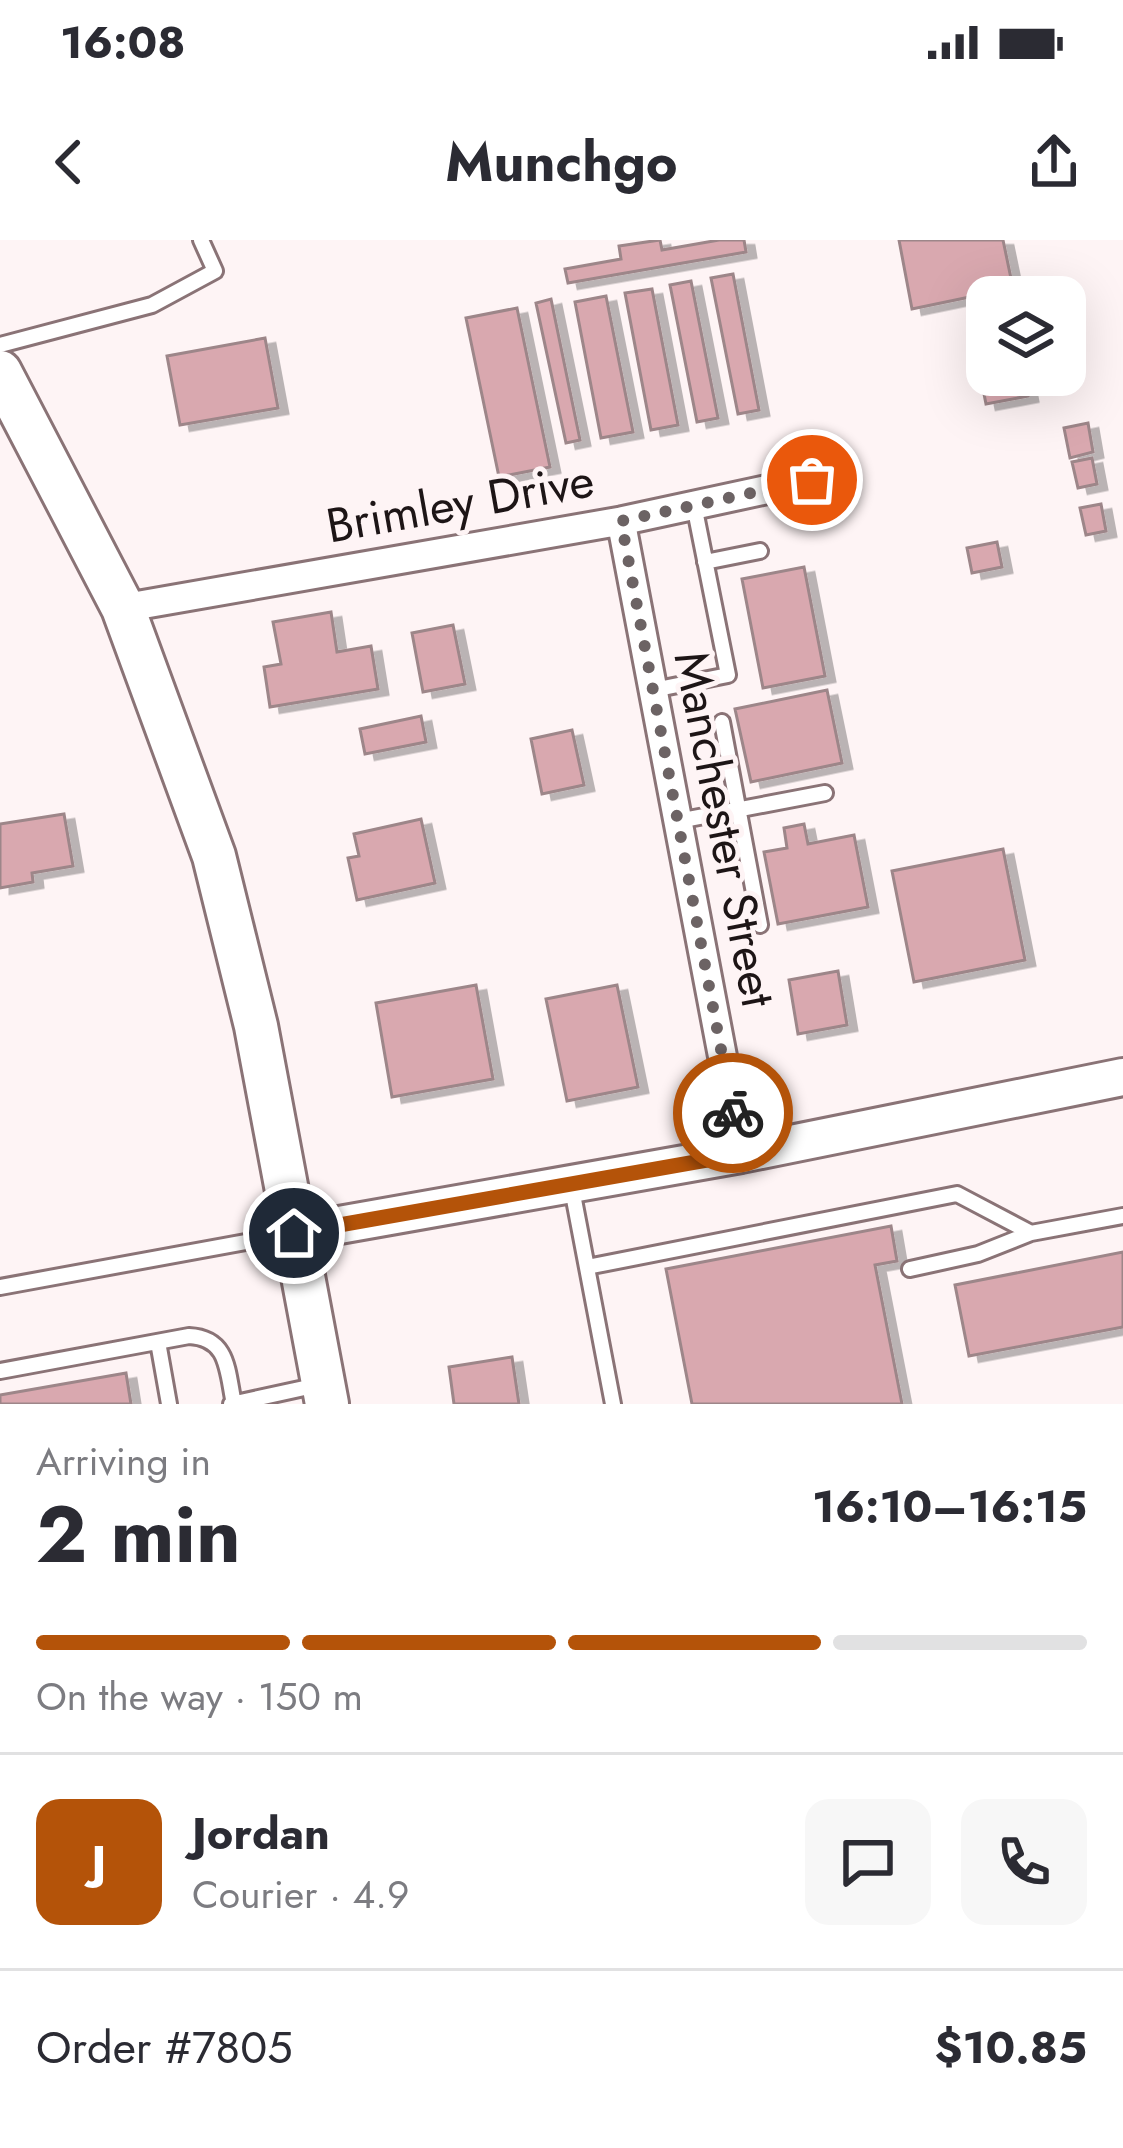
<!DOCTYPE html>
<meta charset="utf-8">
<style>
:root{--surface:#fff;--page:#f7f7f7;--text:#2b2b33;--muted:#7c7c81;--line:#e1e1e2;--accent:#b45309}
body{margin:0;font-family:Jost,sans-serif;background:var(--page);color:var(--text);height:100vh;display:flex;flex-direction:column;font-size:45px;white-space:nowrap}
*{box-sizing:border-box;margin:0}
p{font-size:39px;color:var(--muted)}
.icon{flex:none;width:66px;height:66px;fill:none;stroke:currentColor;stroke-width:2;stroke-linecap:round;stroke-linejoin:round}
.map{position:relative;height:1164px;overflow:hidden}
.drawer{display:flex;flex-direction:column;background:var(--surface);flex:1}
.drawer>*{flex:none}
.tools{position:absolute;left:966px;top:36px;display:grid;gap:24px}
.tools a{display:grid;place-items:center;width:120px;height:120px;border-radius:24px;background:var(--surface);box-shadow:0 12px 48px #0002;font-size:60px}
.pin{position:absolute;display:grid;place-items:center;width:102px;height:102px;color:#fff;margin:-51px;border:6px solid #fff;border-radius:50%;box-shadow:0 3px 12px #0007}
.courier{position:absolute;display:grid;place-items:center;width:120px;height:120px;margin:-60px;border:9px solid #b45309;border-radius:50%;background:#fff;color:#222;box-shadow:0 3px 15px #0007}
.head em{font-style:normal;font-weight:700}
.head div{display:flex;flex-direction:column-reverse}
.head{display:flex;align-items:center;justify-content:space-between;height:204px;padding:0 36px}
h1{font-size:78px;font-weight:700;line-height:90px}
.bar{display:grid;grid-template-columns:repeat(4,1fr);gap:18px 12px;align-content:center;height:144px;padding:0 36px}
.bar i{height:15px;border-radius:9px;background:var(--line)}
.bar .current{background:var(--accent)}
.bar p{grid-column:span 4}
.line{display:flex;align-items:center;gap:30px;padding:0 36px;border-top:3px solid var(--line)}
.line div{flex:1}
.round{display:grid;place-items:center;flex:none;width:126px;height:126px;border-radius:24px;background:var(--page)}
.status{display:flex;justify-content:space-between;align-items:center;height:84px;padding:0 60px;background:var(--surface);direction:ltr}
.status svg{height:33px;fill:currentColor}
header{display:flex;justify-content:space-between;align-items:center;height:156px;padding:0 36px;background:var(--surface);font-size:54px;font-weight:700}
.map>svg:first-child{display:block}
.building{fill:#d9a8af;stroke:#9d8689;stroke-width:3;filter:url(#shadow)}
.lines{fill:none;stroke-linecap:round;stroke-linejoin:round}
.service-casing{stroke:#8a7376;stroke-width:20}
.minor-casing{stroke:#8a7376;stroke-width:33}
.secondary-casing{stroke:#8a7376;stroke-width:42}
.trunk-casing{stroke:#8a7376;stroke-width:48}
.service{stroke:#fff;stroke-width:14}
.minor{stroke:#fff;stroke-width:27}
.secondary{stroke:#fff;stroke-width:36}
.trunk{stroke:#fff;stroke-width:42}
.done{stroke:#6c6364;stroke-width:12;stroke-dasharray:0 21.6}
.route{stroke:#b45309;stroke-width:15}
.labels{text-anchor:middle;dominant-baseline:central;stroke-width:10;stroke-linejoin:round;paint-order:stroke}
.street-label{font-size:48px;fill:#1d1516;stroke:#fef4f5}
</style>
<div class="status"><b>16:08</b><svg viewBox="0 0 49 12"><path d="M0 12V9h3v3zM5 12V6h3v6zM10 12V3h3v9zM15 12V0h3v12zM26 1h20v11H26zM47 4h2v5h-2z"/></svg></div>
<header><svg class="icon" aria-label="back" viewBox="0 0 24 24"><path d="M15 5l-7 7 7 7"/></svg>Munchgo<svg class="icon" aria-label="share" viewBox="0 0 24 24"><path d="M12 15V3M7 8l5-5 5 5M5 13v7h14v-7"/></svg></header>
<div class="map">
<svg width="1123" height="1164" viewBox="0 0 1123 1164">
<defs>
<filter id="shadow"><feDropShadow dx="10" dy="5.5" stdDeviation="0" flood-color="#0004"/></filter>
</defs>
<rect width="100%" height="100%" fill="#fef4f5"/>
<path class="building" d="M660 0 662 10 719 0H744L746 12 568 43 565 29 621 19 619 6Z
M899 0H1003L1013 48 912 69Z
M733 34 759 170 738 174 711 38Z
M691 41 718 178 697 182 670 45Z
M652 49 678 185 651 190 625 53Z
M606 56 633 192 601 198 575 62Z
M551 59 580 200 566 203 536 63Z
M517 68 550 227 499 237 466 78Z
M265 98 278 168 180 185 167 116Z
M987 117V135H1024L1028 156 986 164 977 119Z
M1088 183 1093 212 1070 218 1064 188Z
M1092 218 1097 244 1078 248 1072 222Z
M1101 264 1106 291 1086 295 1080 268Z
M997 302 1002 327 972 333 967 308Z
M804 327 825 436 763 448 742 339Z
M331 372 337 412 371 406 378 449 270 467 264 427 281 424 273 382Z
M453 385 465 444 423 452 412 393Z
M827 450 842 523 751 542 735 469Z
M421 476 426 502 365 514 360 489Z
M572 490 584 545 542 554 531 499Z
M64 574 73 626 32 633 33 642 0 648V584Z
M421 579 435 643 357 660 348 618 359 616 354 594Z
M804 584 808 604 854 595 868 667 778 684 764 612 787 608 784 588Z
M1003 609 1025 720 914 742 892 631Z
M838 731 847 785 798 794 789 740Z
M476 745 493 839 392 857 376 763Z
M617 745 638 847 567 861 546 759Z
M891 986 897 1021 875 1025 902 1164H692L666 1029Z
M1123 1012V1087L969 1116 955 1045Z
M512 1117 519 1164H454L449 1127Z
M126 1133 131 1164H0V1155Z"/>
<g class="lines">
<g class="service-casing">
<path id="service" d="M0 105 152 65 215 31 201 0
M705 322 760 311
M653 450 728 435 694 265
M722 482 760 685
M678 581 825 553
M572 949 613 1164
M587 1027 957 954 1031 993 1123 976
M910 1029 978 1014 1031 993
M0 1047 289 994
M158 1102 169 1164
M0 1131 189 1096C229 1098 227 1131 234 1164
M231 1164 318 1145"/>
</g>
<g class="minor-casing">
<path id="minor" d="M621 281 741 914
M123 368 621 281 811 240"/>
</g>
<g class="secondary-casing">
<path id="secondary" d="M294 993 741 914 1123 837"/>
</g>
<g class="trunk-casing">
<path id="trunk" d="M0 132 123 368 214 616 256 786 327 1164"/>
</g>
<use href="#service" class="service"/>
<use href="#minor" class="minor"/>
<use href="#secondary" class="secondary"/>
<use href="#trunk" class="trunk"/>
</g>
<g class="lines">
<path class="done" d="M733 873 621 281 812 240"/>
<path class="route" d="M294 993 741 914 733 873"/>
</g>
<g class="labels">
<g class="street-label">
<text transform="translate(460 263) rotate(-10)">Brimley Drive</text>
<text transform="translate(725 589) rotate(79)">Manchester Street</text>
</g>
</g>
</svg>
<div class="tools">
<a><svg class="icon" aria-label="layers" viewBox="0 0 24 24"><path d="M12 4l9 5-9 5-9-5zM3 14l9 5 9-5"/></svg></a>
</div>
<div class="pin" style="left:812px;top:240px;background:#ea580c"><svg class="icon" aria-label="bag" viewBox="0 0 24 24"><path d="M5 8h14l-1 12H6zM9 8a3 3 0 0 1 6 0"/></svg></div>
<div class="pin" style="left:294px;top:993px;background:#1f2937"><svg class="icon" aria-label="home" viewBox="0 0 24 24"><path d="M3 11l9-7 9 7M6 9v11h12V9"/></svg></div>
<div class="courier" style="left:733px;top:873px"><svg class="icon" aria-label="bike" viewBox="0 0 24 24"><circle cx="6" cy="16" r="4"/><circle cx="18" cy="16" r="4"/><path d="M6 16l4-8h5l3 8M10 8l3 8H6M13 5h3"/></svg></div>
</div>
<section class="drawer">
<div class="head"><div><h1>2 min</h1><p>Arriving in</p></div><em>16:10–16:15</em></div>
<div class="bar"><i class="current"></i><i class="current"></i><i class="current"></i><i></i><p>On the way · 150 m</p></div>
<div class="line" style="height:216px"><b class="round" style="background:var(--accent);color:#fff">J</b><div><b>Jordan</b><p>Courier · 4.9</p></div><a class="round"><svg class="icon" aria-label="chat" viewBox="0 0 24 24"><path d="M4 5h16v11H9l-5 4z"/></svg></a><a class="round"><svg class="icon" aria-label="phone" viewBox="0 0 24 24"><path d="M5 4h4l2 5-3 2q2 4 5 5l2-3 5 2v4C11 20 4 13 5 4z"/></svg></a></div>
<div class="line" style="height:156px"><div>Order #7805</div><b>$10.85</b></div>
</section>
